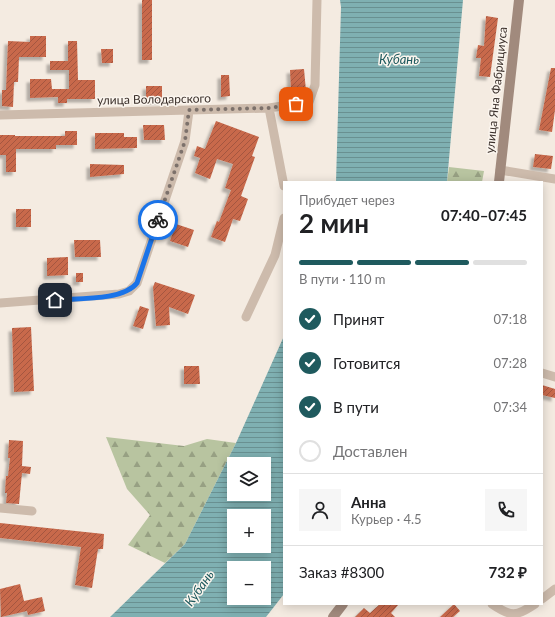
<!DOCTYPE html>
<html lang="ru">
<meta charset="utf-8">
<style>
:root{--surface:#fff;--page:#f6f6f6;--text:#202124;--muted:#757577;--line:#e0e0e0;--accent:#1f5a5e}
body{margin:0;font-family:Lato,sans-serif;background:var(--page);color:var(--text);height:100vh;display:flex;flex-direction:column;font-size:15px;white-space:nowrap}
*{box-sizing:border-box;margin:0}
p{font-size:13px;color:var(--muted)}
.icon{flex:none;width:22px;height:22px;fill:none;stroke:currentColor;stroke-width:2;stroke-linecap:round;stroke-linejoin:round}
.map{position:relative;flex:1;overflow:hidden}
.panel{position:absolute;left:283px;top:181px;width:260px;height:424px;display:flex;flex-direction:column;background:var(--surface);border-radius:0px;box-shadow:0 2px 10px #0003}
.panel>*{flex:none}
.fabs{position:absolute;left:227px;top:457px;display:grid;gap:8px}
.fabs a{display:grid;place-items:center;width:44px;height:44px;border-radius:0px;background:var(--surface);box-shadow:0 2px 10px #0003;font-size:20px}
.pin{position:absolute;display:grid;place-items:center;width:34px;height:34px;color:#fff;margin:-17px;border-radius:8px;box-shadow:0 2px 6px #0006}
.courier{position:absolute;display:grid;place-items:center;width:40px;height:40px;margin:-20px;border:3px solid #1a73e8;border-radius:50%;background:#fff;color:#222;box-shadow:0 1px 5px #0007}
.head em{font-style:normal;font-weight:700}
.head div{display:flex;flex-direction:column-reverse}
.head{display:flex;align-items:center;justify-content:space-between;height:68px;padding:0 16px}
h1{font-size:26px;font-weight:700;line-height:30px}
.bar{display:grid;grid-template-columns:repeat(4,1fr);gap:6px 4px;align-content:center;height:48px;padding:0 16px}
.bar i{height:5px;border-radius:3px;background:var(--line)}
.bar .current{background:var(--accent)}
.bar p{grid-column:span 4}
.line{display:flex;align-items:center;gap:10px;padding:0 16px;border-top:1px solid var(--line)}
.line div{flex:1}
.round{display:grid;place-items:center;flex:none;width:42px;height:42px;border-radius:0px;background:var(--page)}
ol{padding:0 16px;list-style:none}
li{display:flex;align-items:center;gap:12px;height:44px}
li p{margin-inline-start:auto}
li .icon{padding:4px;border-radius:50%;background:var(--accent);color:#fff;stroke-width:4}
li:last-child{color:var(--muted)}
li i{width:22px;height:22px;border:2px solid var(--line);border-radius:50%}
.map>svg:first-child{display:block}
.forest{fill:url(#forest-firs)}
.water{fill:url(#water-rules);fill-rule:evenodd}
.building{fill:url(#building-hatch);filter:url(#shadow)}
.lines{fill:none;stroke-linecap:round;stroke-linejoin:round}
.street{stroke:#cdbbac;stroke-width:9}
.secondary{stroke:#a18a7d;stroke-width:10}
.done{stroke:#7c716b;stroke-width:4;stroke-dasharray:0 7.2}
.route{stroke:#1a73e8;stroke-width:5}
.labels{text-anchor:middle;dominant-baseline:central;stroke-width:3;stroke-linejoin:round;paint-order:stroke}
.street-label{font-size:12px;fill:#3b302b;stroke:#fbf5ee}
.water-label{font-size:13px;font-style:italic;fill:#1f5a5e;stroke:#fbf5ee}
</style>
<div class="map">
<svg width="555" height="617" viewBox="0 0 555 617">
<defs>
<pattern id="forest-firs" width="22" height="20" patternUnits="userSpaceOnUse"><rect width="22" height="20" fill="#b8c4a0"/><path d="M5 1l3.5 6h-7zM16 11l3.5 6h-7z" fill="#97a083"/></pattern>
<pattern id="water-rules" width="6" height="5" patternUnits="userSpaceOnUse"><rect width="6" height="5" fill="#7fb0b2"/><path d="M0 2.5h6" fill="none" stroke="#699091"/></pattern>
<pattern id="building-hatch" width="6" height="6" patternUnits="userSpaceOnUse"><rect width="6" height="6" fill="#c8694b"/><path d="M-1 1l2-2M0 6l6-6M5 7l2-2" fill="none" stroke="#a4573f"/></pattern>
<filter id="shadow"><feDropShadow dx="-3.5" dy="3.5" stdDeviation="1" flood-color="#0004"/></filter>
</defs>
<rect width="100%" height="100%" fill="#f4ebe1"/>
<path class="forest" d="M449 167 484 171 482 182H447Z
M106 437 184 446 207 439 236 443 185 544 165 563 128 545 150 515 127 489Z"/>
<path class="water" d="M340 0H463L447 182H336L341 7Z
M284 336V594L266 617H110L185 544 236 443ZM234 464H264V494H234ZM234 516H264V546H234ZM234 568H264V598H234Z"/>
<path class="building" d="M142 0H152V60H142Z
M486 16 498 18 490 77 479 76 481 58H476L478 45 484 46Z
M30 36H46V57H19L18 82H14L13 107 2 106V90H6L8 41 30 42Z
M68 41H77L78 80H95V99H67V103H58V97L30 98V79H51L52 89H69V70H50V61H68Z
M101 49H113V63H102Z
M551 68H555V110L552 132 539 130Z
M304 69 306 91 291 92 290 70Z
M221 75H229L230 96 221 97Z
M146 86H162V101H146Z
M216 121 259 137 252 156 255 157 241 196 248 199 240 221 233 219 225 242 211 237 217 221 219 222 231 190 225 188 233 164 217 159 210 179 195 173 200 158 194 156 197 146 205 149Z
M143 125H164L165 140H144Z
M65 131H77V145H56V149H16V172H6V155H0V135H15V136H65Z
M95 133H124V137H137V148L95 149Z
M535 154 553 156 551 169 533 167Z
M90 164 124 165V174L90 177Z
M16 209H31V227H16Z
M176 224 194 230 188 247 170 241Z
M74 240H100L101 257H75Z
M68 257V275L47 276V258Z
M76 273H83V282H76Z
M155 282 195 295 188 314 169 307 170 325 156 326 153 287Z
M140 306 149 309 143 329 133 326Z
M31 327 34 391 14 392 12 328Z
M184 366H199L200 384H184Z
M542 385 555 389V398L542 395Z
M9 440 23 441 22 466 31 467 30 474 22 473 19 504 6 503 7 493H5L6 476H8L10 458H8Z
M0 523 104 534 103 549H98L92 588 75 585 81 547 0 538Z
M20 584 24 601 42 597 45 611 28 615 27 611 1 617 0 589Z
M380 604H399L391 613 395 617H355L364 608 370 613Z
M454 604 460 611 453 617H440Z"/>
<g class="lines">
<path class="street" d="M269 108 284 186
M0 115 269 108 309 102 315 85 317 0
M500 170 555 179
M0 303 119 294 129 291 137 283 185 141 189 111
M246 317 275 255 284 218
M542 373 555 377
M0 508 32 511
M542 599 555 589
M492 604C511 617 516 617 535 604"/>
<path class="secondary" d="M499 182 519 0
M333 617 343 604"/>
</g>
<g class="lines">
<path class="done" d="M158 220 185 141 189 110 269 108 296 104"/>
<path class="route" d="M55 300C77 298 123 301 137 283L158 220"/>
</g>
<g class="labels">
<g class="street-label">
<text transform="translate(496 90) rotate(-84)">улица Яна Фабрициуса</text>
<text transform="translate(154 99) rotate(-1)">улица Володарского</text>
</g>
<g class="water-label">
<text x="399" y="59">Кубань</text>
<text transform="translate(199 588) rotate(-55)">Кубань</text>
</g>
</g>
</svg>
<div class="fabs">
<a><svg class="icon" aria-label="layers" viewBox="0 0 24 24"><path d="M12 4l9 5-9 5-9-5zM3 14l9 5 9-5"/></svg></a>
<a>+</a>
<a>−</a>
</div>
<div class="pin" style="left:296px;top:104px;background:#ea580c"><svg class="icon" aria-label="bag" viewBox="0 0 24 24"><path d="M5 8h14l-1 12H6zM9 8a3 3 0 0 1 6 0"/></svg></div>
<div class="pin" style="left:55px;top:300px;background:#1f2937"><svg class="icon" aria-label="home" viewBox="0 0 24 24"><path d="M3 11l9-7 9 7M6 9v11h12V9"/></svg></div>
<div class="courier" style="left:158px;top:220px"><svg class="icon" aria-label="bike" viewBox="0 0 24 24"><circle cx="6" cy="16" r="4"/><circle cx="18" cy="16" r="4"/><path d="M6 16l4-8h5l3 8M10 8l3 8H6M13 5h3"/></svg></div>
<section class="panel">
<div class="head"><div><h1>2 мин</h1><p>Прибудет через</p></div><em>07:40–07:45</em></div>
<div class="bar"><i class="current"></i><i class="current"></i><i class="current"></i><i></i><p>В пути · 110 m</p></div>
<ol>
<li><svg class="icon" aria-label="check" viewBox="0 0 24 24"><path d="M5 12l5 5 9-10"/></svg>Принят<p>07:18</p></li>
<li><svg class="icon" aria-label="check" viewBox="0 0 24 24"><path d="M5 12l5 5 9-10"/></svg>Готовится<p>07:28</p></li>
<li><svg class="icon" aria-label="check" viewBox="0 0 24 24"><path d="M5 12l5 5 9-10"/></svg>В пути<p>07:34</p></li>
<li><i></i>Доставлен</li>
</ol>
<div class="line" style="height:72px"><a class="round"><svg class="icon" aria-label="person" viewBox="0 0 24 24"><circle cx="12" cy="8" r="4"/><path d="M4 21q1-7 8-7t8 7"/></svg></a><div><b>Анна</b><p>Курьер · 4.5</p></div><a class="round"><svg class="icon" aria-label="phone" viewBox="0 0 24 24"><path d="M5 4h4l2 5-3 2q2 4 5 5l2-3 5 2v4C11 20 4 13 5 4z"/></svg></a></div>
<div class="line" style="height:52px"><div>Заказ #8300</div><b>732 ₽</b></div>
</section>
</div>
